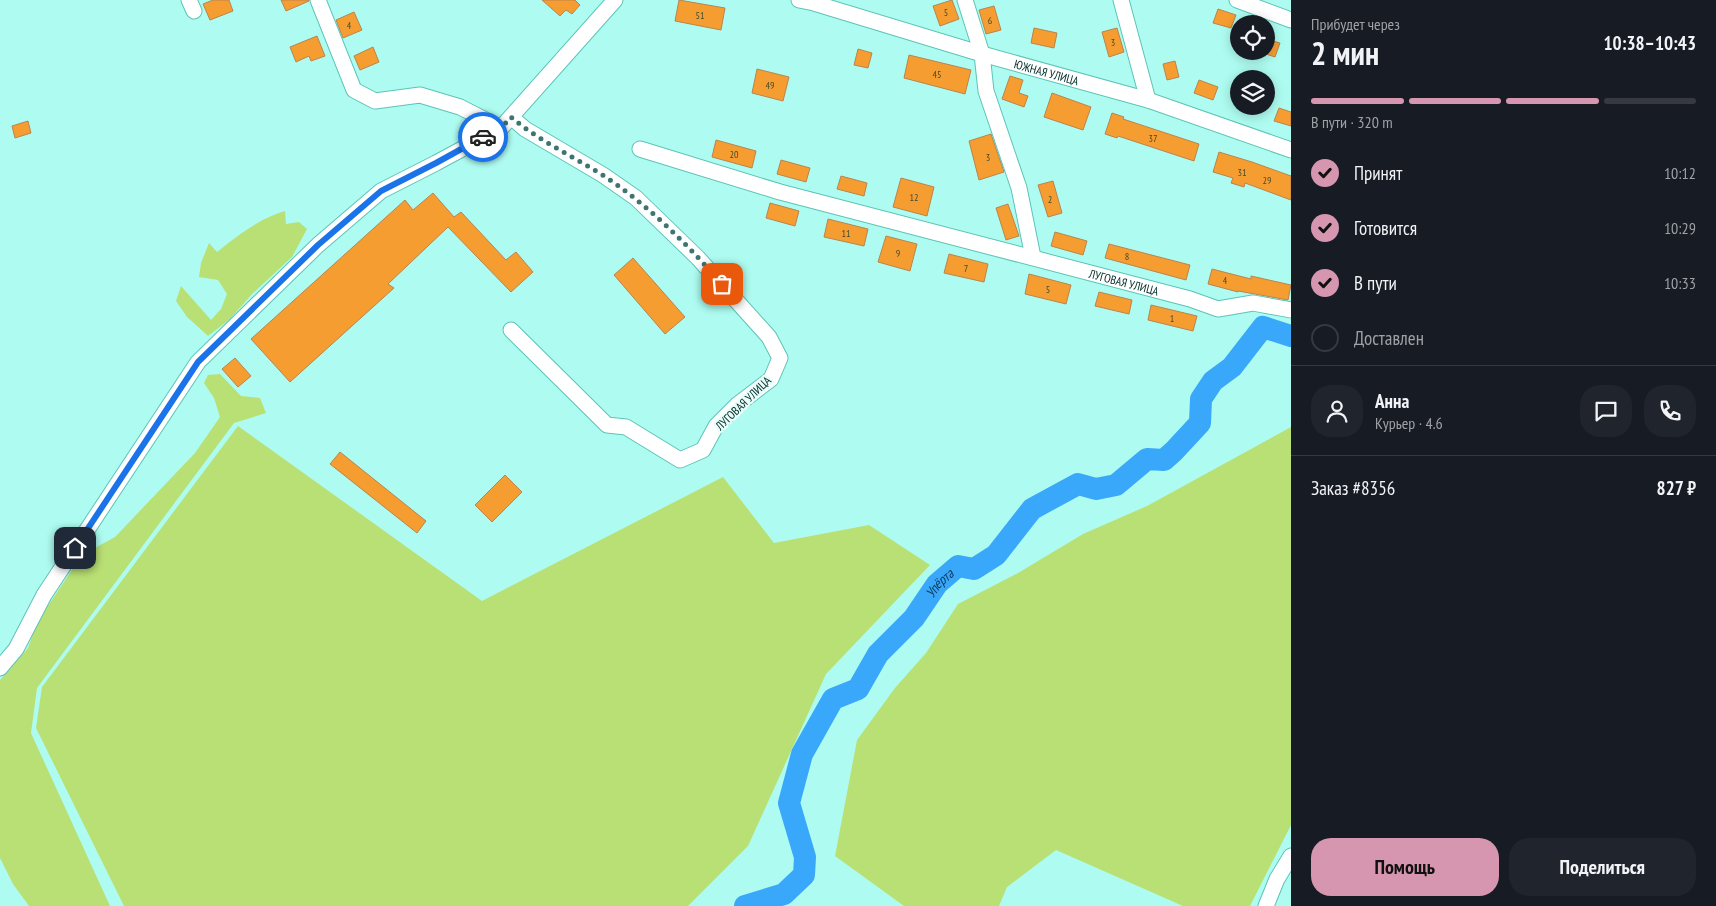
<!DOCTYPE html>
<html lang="ru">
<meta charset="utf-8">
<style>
:root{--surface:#171b24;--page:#20242c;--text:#f1f3f6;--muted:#9ea1a6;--line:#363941;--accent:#d696af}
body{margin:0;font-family:"PT Sans Narrow",sans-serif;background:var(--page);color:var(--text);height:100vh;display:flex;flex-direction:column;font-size:19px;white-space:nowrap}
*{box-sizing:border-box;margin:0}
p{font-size:16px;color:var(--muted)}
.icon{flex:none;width:28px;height:28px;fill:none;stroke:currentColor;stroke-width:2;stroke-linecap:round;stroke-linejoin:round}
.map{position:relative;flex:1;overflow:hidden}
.drawer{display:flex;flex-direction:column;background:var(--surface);width:425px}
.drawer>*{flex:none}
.controls{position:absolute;left:1230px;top:15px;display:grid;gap:10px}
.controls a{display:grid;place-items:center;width:45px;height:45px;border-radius:50%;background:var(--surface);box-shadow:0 2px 12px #0003;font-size:25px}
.pin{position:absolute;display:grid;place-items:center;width:42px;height:42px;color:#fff;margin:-21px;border-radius:10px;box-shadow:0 2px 8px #0006}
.courier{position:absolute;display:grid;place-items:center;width:50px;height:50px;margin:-25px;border:4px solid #1a73e8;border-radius:50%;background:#fff;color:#222;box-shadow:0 1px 6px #0007}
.headline em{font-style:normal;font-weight:800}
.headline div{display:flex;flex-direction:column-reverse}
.headline{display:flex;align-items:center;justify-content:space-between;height:85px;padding:0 20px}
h1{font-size:32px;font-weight:800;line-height:38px}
.bar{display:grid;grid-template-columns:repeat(4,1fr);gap:8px 5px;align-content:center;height:60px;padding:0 20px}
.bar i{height:6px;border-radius:4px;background:var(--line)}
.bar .current{background:var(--accent)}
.bar p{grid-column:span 4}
.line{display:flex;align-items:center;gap:12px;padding:0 20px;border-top:1px solid var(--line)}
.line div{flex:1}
.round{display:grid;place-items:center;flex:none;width:52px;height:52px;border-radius:20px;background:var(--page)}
ol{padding:0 20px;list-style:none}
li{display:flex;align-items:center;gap:15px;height:55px}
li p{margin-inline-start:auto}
li .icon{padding:5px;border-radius:50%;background:var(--accent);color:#111;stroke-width:4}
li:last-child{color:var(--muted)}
li i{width:28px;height:28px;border:2px solid var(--line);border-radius:50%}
.button{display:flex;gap:10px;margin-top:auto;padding:10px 20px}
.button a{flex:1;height:58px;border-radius:20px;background:var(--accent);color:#111;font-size:20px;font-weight:800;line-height:58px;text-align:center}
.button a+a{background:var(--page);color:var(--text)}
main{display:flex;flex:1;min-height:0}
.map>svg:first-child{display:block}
.green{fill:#b9e074}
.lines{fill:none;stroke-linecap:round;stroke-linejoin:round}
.river{stroke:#39a7fa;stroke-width:22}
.building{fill:#f69d32;stroke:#b9844d}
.minor-casing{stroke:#5dc3b7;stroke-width:17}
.minor{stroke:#fff;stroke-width:15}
.done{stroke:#3d7670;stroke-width:5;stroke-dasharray:0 9}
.route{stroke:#1a73e8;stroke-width:6}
.labels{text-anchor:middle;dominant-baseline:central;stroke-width:4.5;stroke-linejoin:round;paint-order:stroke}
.number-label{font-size:10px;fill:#3e4a2c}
.street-label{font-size:12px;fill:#002e2a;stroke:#eafcf9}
.water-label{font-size:14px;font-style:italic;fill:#0e3a5a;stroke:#eafcf9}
</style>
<main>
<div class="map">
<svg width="1291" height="906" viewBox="0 0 1291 906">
<rect width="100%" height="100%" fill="#aefcf1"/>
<path class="green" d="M285 211 286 224 299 222 307 229 292 257 252 294 230 319 208 336 187 317 176 301 181 286 211 320 221 309 227 294 218 280 199 277 201 263 209 243 217 252C235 237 262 217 285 211Z
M220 374 241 396 260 398 266 413 234 423 37 688 31 733 110 906H29L13 884 0 858V680L28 648 37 622 82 555 115 537 195 453 220 417 214 398 204 383 208 375Z
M238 426 482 601 723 477 774 543 869 525 930 565 826 674 748 846 688 906H124L36 728 42 687Z
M1291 427V825L1250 906H1183L1056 850 1007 887 999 906H904L835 856 857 740 895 688 926 653 958 604 1018 573 1083 534 1147 506Z"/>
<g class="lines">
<path class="river" id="s1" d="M745 906 784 894 804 875 805 857 789 803 802 754 833 699 858 689 878 654 914 618 937 584 958 566 974 569 996 555 1032 509 1078 484 1096 489 1116 485 1147 459 1164 460 1174 451 1200 423 1201 399 1213 381 1232 367 1263 327 1291 336"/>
</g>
<path class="building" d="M213 0H229L233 11 210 20 203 4Z
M281 0H309V1L286 11Z
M542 0H575L580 5 572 14 566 10 560 16Z
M679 0 725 8 721 30 675 21Z
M952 0 959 19 940 26 933 6Z
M994 6 1001 30 986 34 979 10Z
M1218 9 1236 15 1231 28 1213 23Z
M354 12 362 30 343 38 336 20Z
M1034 28 1057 33 1054 48 1031 43Z
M1117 28 1124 52 1109 57 1102 32Z
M317 36 325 56 311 61 309 56 296 62 290 47Z
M1266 39 1280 43 1275 57 1266 54Z
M373 47 379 62 360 70 354 56Z
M858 49 872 53 868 68 854 65Z
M909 55 971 70 965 94 904 78Z
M1175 61 1179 77 1167 80 1163 64Z
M757 69 789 77 783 101 752 93Z
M1010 76 1023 80 1019 93 1028 96 1024 107 1002 99Z
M1199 80 1218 87 1213 100 1194 93Z
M1052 93 1091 107 1083 130 1044 117Z
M1279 108 1291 112V126L1274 121Z
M1112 113 1124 117 1123 119 1199 144 1194 161 1118 136 1117 138 1105 134Z
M28 121 31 133 15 138 12 126Z
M991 134 1004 172 979 180 969 141Z
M716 140 756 151 752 168 712 157Z
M1219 152 1252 162 1291 176V200L1245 183 1244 187 1231 183 1233 178 1213 172Z
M781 160 810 168 806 182 777 174Z
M841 176 867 183 864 196 837 189Z
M901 178 934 187 927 216 893 207Z
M1053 181 1062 213 1048 217 1038 185Z
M433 193 454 217 461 212 506 260 516 252 533 272 511 292 448 227 388 284 394 288 290 382 251 339 405 200 413 210Z
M770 203 799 211 795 226 766 218Z
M1008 204 1019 236 1006 240 996 208Z
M828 219 868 229 864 246 824 237Z
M1055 232 1087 241 1083 255 1051 246Z
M886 236 917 244 910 271 878 262Z
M1109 244 1190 265 1186 280 1105 258Z
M949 254 988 264 984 282 944 273Z
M633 258 685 317 665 334 614 275Z
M1212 269 1251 279V276L1291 285 1288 300 1238 291V292L1208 284Z
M1029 274 1071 285 1066 304 1025 294Z
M1099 292 1132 300 1129 314 1095 306Z
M1151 305 1197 316 1193 331 1148 320Z
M235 358 251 376 238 387 222 369Z
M340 452 426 521 417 533 330 464Z
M505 475 522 492 492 522 475 505Z"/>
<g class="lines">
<g class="minor-casing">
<g id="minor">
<path d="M189 0 194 11"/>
<path d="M318 0 354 90 375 101 420 95 460 107 501 128"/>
<path id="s2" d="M799 0 814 3 982 54 1148 100 1291 150"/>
<path d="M965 0 982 54 986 91 1019 188 1033 257"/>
<path d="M1121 0 1148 100"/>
<path d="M1237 0 1291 20"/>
<path d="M511 117 525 129 603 175 636 198 698 258 769 337 780 358 771 379 737 405 716 426 703 450 680 460 626 427 607 425 511 330"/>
<path id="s3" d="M640 149 780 192 1190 299 1218 309 1253 303 1291 310"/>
<path d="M0 668 16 649 44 595 198 362 318 245 381 191 436 163 501 128 615 0"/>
<path d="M1266 906 1277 879 1291 856"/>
</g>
</g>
<use href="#minor" class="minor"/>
</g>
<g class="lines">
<path class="done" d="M483 137 501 128 511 117C539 141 573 156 604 176 648 205 687 244 722 284"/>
<path class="route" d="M75 548 198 362 318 245 381 191 436 163 483 137"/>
</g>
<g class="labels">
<g class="number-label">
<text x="946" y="12">5</text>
<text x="700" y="15">51</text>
<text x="990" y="20">6</text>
<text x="349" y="25">4</text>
<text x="1113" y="42">3</text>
<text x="937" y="74">45</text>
<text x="770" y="85">49</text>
<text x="1153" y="138">37</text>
<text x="734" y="154">20</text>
<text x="988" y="157">3</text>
<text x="1242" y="172">31</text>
<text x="1267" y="180">29</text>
<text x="914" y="197">12</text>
<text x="1050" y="199">2</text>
<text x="846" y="233">11</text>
<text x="898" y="253">9</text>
<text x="1127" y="256">8</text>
<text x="966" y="268">7</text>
<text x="1225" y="280">4</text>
<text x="1048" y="289">5</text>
<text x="1172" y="318">1</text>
</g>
<g class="street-label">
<text stroke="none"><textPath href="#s2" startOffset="258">ЮЖНАЯ УЛИЦА</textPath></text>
<text stroke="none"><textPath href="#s3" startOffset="502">ЛУГОВАЯ УЛИЦА</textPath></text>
<text transform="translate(743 403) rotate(-44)">ЛУГОВАЯ УЛИЦА</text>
</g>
<g class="water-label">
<text stroke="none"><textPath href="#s1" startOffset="418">Упёрта</textPath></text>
</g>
</g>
</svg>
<div class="controls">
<a><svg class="icon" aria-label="locate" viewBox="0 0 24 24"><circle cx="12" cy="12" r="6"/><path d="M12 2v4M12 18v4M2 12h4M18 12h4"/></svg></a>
<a><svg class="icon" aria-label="layers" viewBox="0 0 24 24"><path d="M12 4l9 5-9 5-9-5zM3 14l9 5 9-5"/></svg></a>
</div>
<div class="pin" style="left:722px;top:284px;background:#ea580c"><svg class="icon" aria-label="bag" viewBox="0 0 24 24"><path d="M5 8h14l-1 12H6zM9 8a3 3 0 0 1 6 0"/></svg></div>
<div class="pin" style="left:75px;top:548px;background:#1f2937"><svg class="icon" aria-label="home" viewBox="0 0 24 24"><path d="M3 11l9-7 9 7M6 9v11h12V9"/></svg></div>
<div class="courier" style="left:483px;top:137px"><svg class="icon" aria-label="car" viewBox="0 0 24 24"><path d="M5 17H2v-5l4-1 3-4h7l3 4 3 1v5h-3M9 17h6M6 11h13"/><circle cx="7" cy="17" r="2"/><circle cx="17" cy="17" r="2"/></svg></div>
</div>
<section class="drawer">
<div class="headline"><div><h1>2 мин</h1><p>Прибудет через</p></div><em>10:38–10:43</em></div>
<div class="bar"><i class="current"></i><i class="current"></i><i class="current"></i><i></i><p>В пути · 320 m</p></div>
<ol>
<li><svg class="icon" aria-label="check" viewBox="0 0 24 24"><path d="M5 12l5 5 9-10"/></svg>Принят<p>10:12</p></li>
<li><svg class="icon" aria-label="check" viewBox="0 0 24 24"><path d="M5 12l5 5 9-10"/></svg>Готовится<p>10:29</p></li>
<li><svg class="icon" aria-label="check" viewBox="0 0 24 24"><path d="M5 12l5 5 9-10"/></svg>В пути<p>10:33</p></li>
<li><i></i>Доставлен</li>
</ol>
<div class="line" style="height:90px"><a class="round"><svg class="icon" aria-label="person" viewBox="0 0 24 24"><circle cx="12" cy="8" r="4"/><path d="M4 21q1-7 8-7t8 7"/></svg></a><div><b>Анна</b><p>Курьер · 4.6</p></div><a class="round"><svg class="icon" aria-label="chat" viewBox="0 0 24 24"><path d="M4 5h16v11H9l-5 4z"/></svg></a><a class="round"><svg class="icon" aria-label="phone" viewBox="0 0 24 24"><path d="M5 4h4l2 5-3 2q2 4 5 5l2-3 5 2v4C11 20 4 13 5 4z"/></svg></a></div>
<div class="line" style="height:65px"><div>Заказ #8356</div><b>827 ₽</b></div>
<div class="button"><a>Помощь</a><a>Поделиться</a></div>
</section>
</main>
